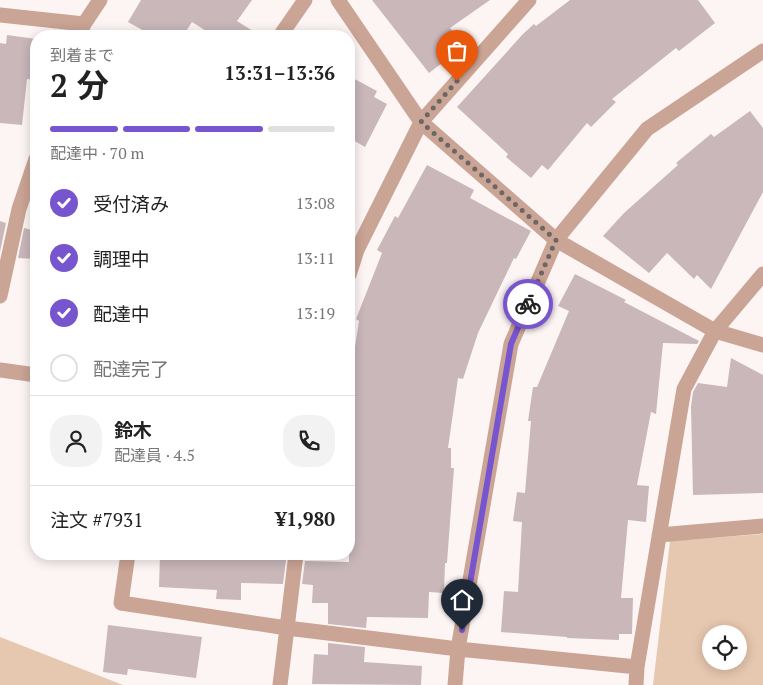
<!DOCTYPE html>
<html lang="ja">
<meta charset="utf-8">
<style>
:root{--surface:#fff;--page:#f2f2f2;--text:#222;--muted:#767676;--line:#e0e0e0;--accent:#7755cf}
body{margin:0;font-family:"PT Serif","Noto Sans JP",serif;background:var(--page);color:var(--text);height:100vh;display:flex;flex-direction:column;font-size:19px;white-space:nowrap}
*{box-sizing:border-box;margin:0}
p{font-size:16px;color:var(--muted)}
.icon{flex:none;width:28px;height:28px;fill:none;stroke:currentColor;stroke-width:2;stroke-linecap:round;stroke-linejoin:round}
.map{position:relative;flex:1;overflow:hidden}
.details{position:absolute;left:30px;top:30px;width:325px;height:530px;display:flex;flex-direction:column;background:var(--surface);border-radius:20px;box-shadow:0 2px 12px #0003}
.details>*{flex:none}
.fabs{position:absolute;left:702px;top:625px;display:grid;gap:10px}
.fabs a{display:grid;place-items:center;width:45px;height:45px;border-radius:50%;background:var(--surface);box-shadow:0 2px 12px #0003;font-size:25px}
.pin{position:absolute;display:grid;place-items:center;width:42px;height:42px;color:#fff;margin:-51px -21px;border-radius:50% 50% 50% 0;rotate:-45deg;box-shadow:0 0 5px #0007}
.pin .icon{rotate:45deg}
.courier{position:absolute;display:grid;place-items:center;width:50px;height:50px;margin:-25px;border:4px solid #7755cf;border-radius:50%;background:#fff;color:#222;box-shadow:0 1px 6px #0007}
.head em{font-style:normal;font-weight:700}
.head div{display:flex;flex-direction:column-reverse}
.head{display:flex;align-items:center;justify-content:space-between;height:85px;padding:0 20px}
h1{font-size:32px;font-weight:700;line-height:38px}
.bar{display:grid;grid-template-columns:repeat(4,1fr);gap:8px 5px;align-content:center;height:60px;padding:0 20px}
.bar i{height:6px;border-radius:4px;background:var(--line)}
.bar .on{background:var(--accent)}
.bar p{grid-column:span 4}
.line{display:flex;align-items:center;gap:12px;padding:0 20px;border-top:1px solid var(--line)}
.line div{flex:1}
.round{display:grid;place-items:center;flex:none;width:52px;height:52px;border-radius:20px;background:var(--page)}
ol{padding:0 20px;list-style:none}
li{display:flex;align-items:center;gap:15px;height:55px}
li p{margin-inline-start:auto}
li .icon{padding:5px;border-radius:50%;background:var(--accent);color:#fff;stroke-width:4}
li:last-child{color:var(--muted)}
li i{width:28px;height:28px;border:2px solid var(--line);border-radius:50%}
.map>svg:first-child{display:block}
.green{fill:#e6c7af;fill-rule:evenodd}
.building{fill:#c9b7ba}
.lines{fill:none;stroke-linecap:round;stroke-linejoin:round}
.minor{stroke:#caa495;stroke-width:15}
.done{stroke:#6d6666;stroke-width:5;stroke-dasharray:0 9}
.route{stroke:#7755cf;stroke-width:6}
</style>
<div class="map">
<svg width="763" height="685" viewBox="0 0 763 685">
<rect width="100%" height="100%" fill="#fdf5f4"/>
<path class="green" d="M763 534V685H653L670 541ZM711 634H739V661H711Z
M0 637 123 685H0Z"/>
<path class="building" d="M141 0H252L237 21 261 36H214L192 22 183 36H153L128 22Z
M372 0H490L450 28 464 46 429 73Z
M570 0H698L715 23 679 51 676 48 612 99 616 102 591 127 587 123 548 170 542 165 531 178 506 157 508 154 457 107 523 34 534 24 536 26Z
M7 35 36 39V80L27 79 22 125 0 123V43L6 44Z
M349 76 377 91 374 97 387 104 365 147 353 140 349 148Z
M750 111 763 128V192L711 289 697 275 694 279 667 253 649 273 603 236 624 213 678 165 676 163 711 134 714 137Z
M427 165 474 190 470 198 531 231 516 259 514 258 478 333 463 379 458 378 448 448H451V468H454L447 563H445L444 593 429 592 428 618 367 617 366 628 328 624V603H312L313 585 302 584 305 561 349 562V365L352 366 359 321 356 319 382 253 377 250 395 216 398 218Z
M0 221 6 223 0 252Z
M24 228 36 231V259L18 258Z
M575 274 626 300 624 302 699 341 697 344 663 343 656 414 651 412 637 485 649 486 646 522 628 520 621 598H633L632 634H619V640L567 638V637L501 632 504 591 518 592 522 522 513 521 517 492 525 493 531 421H528L533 387H537L569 311 558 306Z
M731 358 763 375V493L693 495 691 407 693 392 698 383 727 387Z
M160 554H275V560H286L283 584 241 583V600L216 599 217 590 159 587Z
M108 625 202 637 196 678 128 669 127 675 103 672Z
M328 643 365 647 364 662 422 666 421 685 312 684 314 654 328 655Z"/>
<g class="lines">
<path class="minor" d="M338 0 421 122 556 240 715 331 684 389 637 667
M0 15 84 24
M79 36 84 24 100 0
M280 36 305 0
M763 274 715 331 763 345
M349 275 357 250 421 122 529 0
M0 296 19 209 36 159
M0 370 36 375
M659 535 763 526
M128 554 121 603 287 628 296 554
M280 685 287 628 458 649 637 667 636 685
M455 685 458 649 511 344 556 240 647 129 763 51"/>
</g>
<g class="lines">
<path class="done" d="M457 81 421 122 556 240 528 304"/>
<path class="route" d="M462 630 511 344 528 304"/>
</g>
</svg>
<div class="fabs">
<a><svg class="icon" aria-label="locate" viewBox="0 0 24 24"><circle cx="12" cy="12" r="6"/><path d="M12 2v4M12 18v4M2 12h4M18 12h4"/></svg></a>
</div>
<div class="pin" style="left:457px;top:81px;background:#ea580c"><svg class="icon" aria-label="bag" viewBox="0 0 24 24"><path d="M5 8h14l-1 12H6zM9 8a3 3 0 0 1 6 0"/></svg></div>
<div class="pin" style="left:462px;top:630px;background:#1f2937"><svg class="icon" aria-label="home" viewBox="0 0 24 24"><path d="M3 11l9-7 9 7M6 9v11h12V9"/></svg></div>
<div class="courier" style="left:528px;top:304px"><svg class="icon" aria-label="bike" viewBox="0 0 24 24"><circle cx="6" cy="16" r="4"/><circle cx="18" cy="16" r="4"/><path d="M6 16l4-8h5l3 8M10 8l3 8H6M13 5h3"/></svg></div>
<section class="details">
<div class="head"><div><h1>2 分</h1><p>到着まで</p></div><em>13:31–13:36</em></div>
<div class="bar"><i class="on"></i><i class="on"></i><i class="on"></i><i></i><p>配達中 · 70 m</p></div>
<ol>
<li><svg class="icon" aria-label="check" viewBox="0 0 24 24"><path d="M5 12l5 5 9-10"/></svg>受付済み<p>13:08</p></li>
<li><svg class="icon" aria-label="check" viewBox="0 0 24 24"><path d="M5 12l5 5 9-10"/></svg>調理中<p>13:11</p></li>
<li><svg class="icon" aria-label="check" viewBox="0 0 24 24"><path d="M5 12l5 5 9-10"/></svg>配達中<p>13:19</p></li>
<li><i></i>配達完了</li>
</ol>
<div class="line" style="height:90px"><a class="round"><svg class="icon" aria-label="person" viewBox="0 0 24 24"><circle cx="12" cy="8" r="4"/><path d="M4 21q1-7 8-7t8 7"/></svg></a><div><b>鈴木</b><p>配達員 · 4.5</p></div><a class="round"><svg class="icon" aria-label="phone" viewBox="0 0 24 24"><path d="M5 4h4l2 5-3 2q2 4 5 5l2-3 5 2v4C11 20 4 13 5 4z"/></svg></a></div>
<div class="line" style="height:65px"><div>注文 #7931</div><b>¥1,980</b></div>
</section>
</div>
